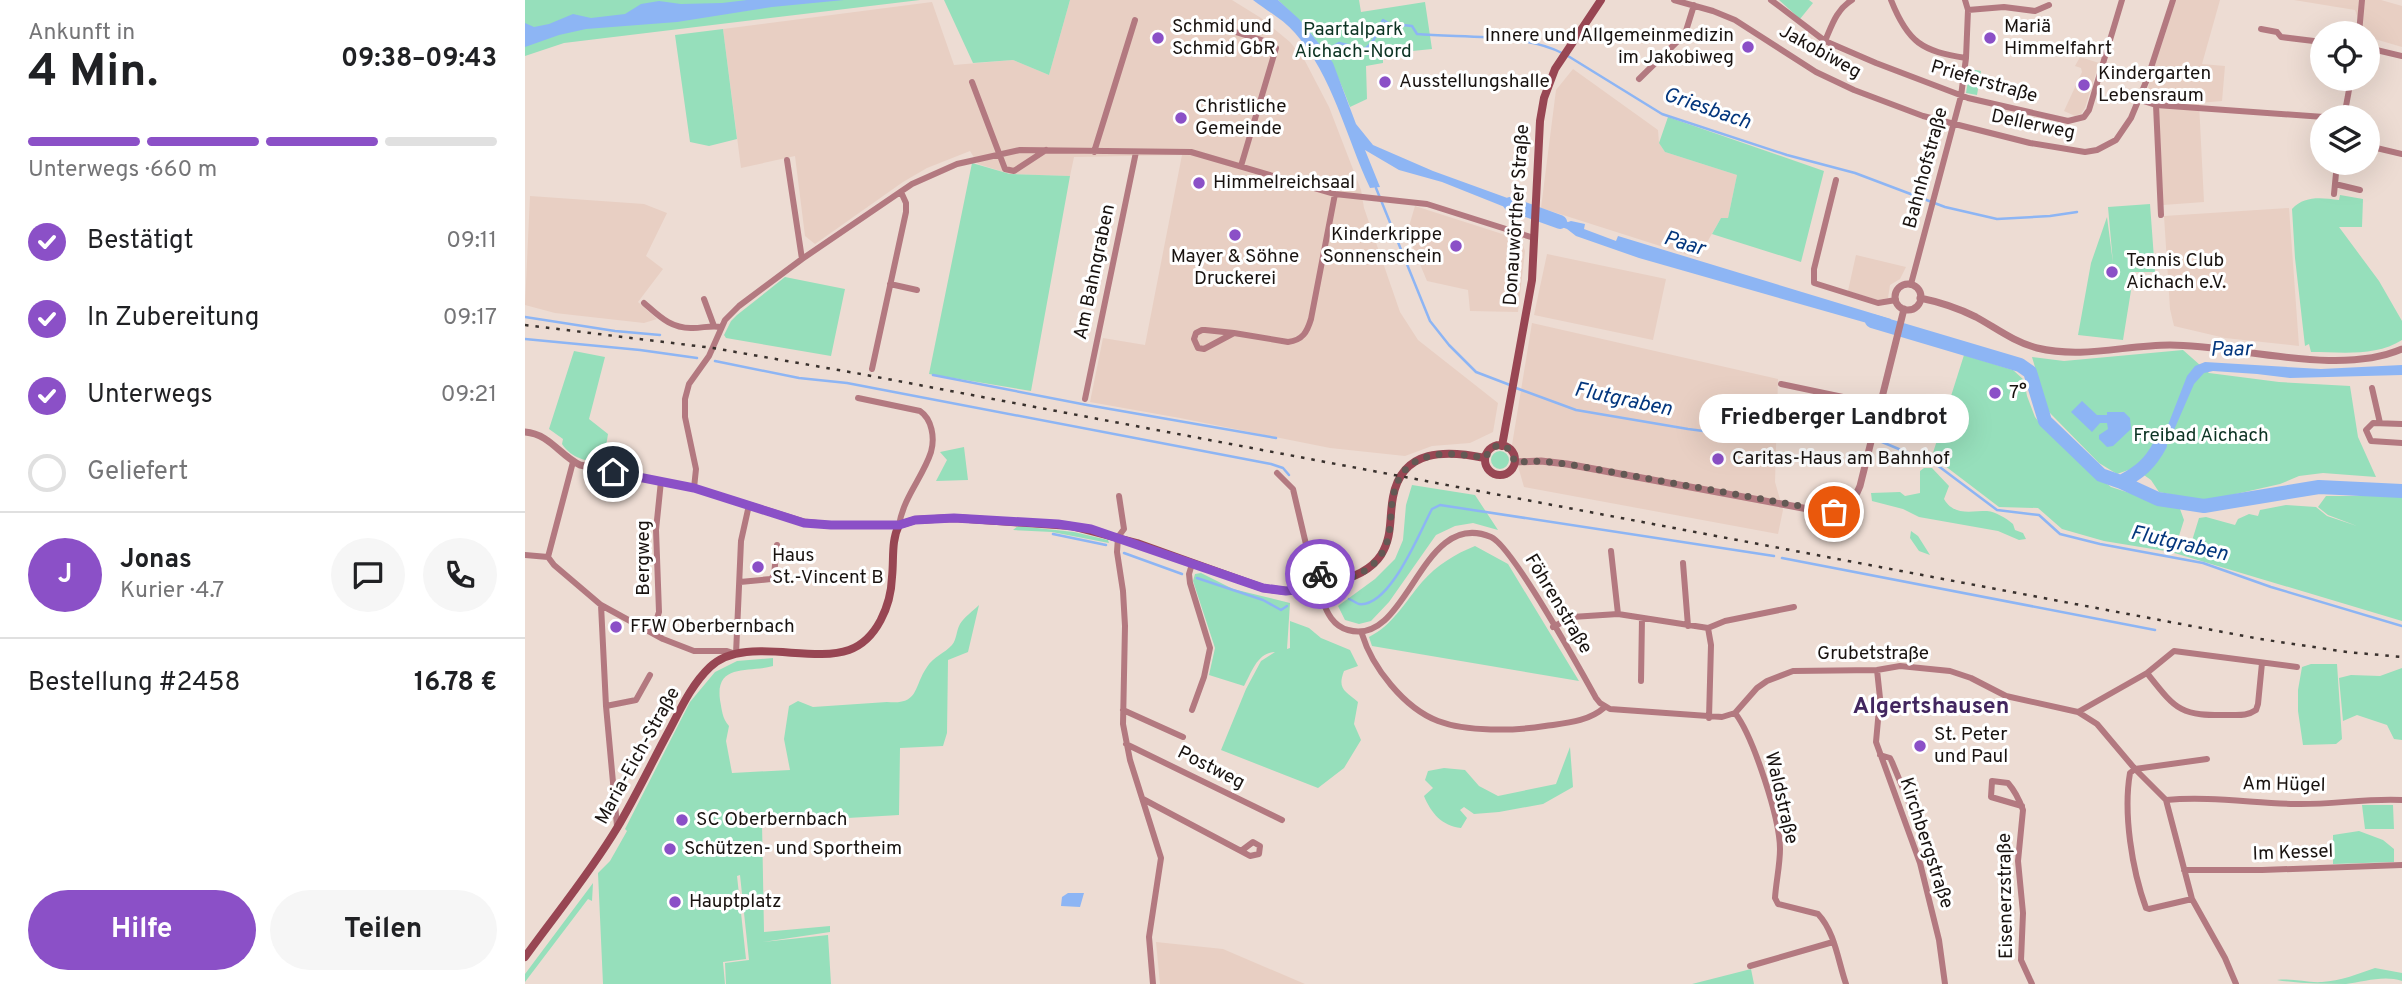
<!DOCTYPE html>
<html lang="de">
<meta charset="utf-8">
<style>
:root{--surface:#fff;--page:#f6f6f6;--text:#202124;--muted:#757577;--line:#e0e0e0;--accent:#8b50c7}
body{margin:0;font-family:Overpass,sans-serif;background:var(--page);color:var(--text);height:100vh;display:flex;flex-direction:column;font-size:26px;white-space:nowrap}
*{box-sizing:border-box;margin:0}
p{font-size:23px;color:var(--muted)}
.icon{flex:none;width:38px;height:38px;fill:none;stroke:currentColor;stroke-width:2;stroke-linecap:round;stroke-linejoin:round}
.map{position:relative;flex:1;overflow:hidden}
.details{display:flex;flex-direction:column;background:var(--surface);width:525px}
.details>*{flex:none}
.fabs{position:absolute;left:1785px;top:21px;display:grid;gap:14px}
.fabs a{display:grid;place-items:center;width:70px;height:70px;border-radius:50%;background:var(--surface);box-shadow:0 7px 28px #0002;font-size:35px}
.pin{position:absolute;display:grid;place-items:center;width:60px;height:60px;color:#fff;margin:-30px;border:4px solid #fff;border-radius:50%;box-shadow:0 2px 7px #0007}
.courier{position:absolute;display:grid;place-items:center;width:70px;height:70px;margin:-35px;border:5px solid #8b50c7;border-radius:50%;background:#fff;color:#222;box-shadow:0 2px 9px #0007}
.bubble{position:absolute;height:49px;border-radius:24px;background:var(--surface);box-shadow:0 7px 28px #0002;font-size:23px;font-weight:700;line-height:49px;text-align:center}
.overview em{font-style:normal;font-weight:700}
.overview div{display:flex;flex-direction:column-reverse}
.overview{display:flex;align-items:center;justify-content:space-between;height:119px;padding:0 28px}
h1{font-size:46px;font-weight:700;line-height:52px}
.bar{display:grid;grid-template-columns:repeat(4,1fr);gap:10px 7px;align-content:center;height:84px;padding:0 28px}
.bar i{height:9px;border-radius:5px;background:var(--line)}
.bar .selected{background:var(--accent)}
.bar p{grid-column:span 4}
.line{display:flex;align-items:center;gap:18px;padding:0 28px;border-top:2px solid var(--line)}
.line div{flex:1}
.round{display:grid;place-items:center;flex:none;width:74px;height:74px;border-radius:37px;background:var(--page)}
ol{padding:0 28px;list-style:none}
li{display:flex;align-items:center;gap:21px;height:77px}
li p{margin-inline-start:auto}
li .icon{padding:7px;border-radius:50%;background:var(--accent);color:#fff;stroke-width:4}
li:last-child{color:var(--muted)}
li i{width:38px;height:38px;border:4px solid var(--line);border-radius:50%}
.cta{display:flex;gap:14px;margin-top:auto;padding:14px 28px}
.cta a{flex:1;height:80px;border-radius:42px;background:var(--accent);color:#fff;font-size:28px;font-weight:700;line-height:80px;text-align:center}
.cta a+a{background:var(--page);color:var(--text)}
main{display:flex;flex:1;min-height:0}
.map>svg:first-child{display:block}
.built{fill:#e8cfc3}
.green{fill:#96dfbb}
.water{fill:#8db5f4}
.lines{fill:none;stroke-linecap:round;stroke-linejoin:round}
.stream{stroke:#8db5f4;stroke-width:2.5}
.river{stroke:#8db5f4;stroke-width:14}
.minor{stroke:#b37980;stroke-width:6}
.tertiary{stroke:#b37980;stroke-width:7}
.secondary{stroke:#984653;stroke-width:8}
.rail{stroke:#39312d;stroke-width:2.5;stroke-dasharray:3.5 7;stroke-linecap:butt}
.done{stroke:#635954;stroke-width:7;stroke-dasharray:0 12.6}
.route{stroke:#8b50c7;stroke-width:9}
.poi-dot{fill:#8b50c7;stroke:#fff;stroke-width:2.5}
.labels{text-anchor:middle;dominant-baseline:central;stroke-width:6;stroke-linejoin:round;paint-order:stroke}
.poi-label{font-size:19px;fill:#191310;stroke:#fff;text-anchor:start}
.park-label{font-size:19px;fill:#0c3323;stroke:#fff}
.street-label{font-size:19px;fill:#191310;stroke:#fff}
.water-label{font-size:21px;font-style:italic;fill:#03367d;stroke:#fff}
.quarter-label{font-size:23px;font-weight:bold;fill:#42265f;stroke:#fff}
</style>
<main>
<section class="details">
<div class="overview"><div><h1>4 Min.</h1><p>Ankunft in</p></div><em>09:38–09:43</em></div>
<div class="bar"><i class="selected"></i><i class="selected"></i><i class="selected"></i><i></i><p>Unterwegs · 660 m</p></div>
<ol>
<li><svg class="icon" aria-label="check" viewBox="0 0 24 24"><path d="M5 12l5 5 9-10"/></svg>Bestätigt<p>09:11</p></li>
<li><svg class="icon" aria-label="check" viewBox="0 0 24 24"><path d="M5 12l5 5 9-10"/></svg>In Zubereitung<p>09:17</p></li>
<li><svg class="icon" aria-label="check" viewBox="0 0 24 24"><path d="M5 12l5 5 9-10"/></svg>Unterwegs<p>09:21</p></li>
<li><i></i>Geliefert</li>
</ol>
<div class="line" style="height:126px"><b class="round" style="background:var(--accent);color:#fff">J</b><div><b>Jonas</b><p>Kurier · 4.7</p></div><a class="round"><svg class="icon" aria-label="chat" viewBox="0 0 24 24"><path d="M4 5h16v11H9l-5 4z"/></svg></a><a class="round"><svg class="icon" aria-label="phone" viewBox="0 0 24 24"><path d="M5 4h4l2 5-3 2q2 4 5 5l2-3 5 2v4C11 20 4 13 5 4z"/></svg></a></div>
<div class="line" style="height:91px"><div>Bestellung #2458</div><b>16.78 €</b></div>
<div class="cta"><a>Hilfe</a><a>Teilen</a></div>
</section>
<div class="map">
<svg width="1877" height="984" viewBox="0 0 1877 984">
<rect width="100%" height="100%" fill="#eddcd3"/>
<path class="built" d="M545 0H707L736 18 765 42 780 61 804 107 836 190 839 208 875 312 893 340 973 403 968 432 945 443 907 446 880 456 805 448 655 418 565 402 578 338 620 345 657 155 549 157 545 176 485 174 453 164 445 151 402 168 378 182 290 244 280 236 270 156 216 168 198 29 407 2 429 65 488 60 524 75Z
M1651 0H1695L1677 64 1700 66 1697 101 1674 103 1679 202 1638 205 1634 116 1620 97Z
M1769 0H1856L1877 6V47L1843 37V33H1838L1830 10Z
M1555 57 1574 63 1560 108 1556 114 1550 116 1539 111 1557 72 1556 68 1550 66Z
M1048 69 1133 130 1134 143 1140 152 1212 175 1203 218H1196L1173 258 1016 208 1031 90Z
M5 196 119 204 142 213 121 256 138 269 113 302 132 319 119 323 30 313 0 305Z
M890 206 996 240 1000 251 993 312 945 311 943 290 902 281 882 233Z
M1764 208 1774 346 1700 338 1649 326 1645 309 1639 216Z
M1022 254 1141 279 1128 340 1009 315Z
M1331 255 1381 267 1375 279 1365 285 1363 298 1353 300 1323 291Z
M1007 323 1253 379 1250 482 1258 510 1253 534 999 487 987 445Z
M631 942 698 949 780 984H635Z"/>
<path class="green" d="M0 0H395L39 43 0 56Z
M419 0H545L524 75 488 60 448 63Z
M753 0H834L836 12 900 2 907 49 858 54V63L841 66 842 99 825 107C806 56 793 37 753 0Z
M1254 0H1284L1288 3 1275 19Z
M198 29 212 139 184 146 165 142 150 35Z
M1445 69 1456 71 1452 95 1441 93Z
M1143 117 1299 171 1276 262 1187 234 1196 218H1203L1212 175 1140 152 1134 143Z
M447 163 485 174 545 176 506 391 404 374Z
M1815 195 1838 199 1837 227H1814L1854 281 1877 321V340C1851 357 1815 352 1786 352L1784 344 1780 346 1770 258 1767 209C1780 195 1797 198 1814 200Z
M1625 204 1630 272H1609L1598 340 1553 335 1566 263 1582 217 1588 263 1583 207Z
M260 277 320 289 306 356 201 338 199 335 206 321 212 315Z
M1658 350 1684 373 1754 382 1825 386 1833 437 1851 477 1798 473 1774 476 1755 484 1680 501 1634 492 1626 480 1609 468 1592 474 1574 463 1523 411 1507 357 1539 361Z
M49 351 80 357 64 419 83 434 78 465C61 460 47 459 37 444L38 439 24 429Z
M1439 355 1488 370 1499 380 1502 396 1510 417 1521 431 1568 473 1586 487 1655 509 1659 520 1653 539 1666 544 1674 518 1681 517 1710 525 1713 519 1724 514 1733 516 1735 510 1761 505 1791 507 1802 516 1832 526 1803 515 1793 507 1801 496H1877V621L1646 552 1579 541 1537 529 1513 508 1474 507 1407 456Z
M439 447 443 480 411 481 422 460 415 452Z
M966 460a9 9 0 1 1 18 0a9 9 0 1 1-18 0Z
M1399 468H1407L1424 486 1419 499C1429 516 1445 511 1462 511 1471 512 1481 518 1488 524L1490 530 1498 533 1501 539 1494 540 1473 531 1394 517 1378 509 1347 501 1346 493 1375 492 1380 496 1395 493V471Z
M887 485 950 495 973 530 948 523 930 526 911 535 864 602 846 621 834 624 820 620 813 606 850 579 870 559 878 540 881 505Z
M493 526 549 532 583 540 584 543 527 532 488 530Z
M1386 531 1393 536 1405 555 1394 551 1385 538Z
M950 546 983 564 1054 681 847 646 844 637C868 625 880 602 897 582 912 565 930 554 950 546Z
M676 573 708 589 765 603 762 649 765 648V621L784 628 796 638 825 650 833 666 819 671C812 689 820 691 833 702L829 724 836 740 819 768 793 788 696 750 721 689 736 661 750 652C732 653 727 672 719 686L684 675 690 648 668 581 670 574Z
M783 587a10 10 0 1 1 20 0a10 10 0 1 1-20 0Z
M454 605 443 652 423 660 422 733 418 746 375 748 374 815 237 823 239 932 305 926V932L238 942 303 935 306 984H201L200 963 224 960 215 875 212 876 221 959 198 962 200 984H78L73 873 85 861 102 831 100 829 165 702 190 672 212 661 248 658V666C225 673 190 662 195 700 197 710 197 718 204 726L201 741 207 773 265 770 259 739 264 706 273 701 288 707 362 702C395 705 388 687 402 667 408 657 420 653 427 645 432 639 431 631 435 624 439 617 448 611 454 605Z
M1786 664H1812L1817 739 1811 744 1778 745 1773 711V690L1777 667Z
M1877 668V740L1869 739 1862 725 1832 715 1818 721 1814 678 1826 675 1855 676Z
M1045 747 1048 787 1018 804 974 812 949 814 939 807 935 810 942 818 936 828C917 826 906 813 899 796L908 788 900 780 903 771 919 768 940 770 954 786 973 796 1031 784Z
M1837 805H1868L1869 829H1840Z
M1834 831 1858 840 1869 849V862L1808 864V835Z
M68 883 67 901 63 899 0 982V974Z
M1850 968 1877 973V981C1858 975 1839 982 1821 984 1798 984 1775 984 1752 980 1768 978 1782 983 1797 982 1815 981 1833 974 1850 968Z
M1226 969 1229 984H1167Z"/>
<path class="water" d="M222 0H319L247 7 152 22 61 29 34 35 0 47V23L9 27 24 24 48 14 66 18 100 14 116 4 134 1 156 4 197 3Z
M728 0H753L774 19 800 51 808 63 831 124 848 145 908 171 1002 205V216L917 182 874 170 840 150 855 187 845 188C821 137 808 76 770 33 758 19 742 11 728 0Z
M1018 212 1043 222 1046 221 1060 224 1059 229 1091 241 1093 236 1366 319 1363 329 1114 258 1051 236 1042 229 1018 220Z
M1680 362 1796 369 1877 365V375L1765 378 1732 374 1688 371 1679 373 1669 384 1649 430 1651 435 1643 440 1627 463 1622 461 1643 425 1662 376 1670 366Z
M1557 401 1572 415H1582V412H1599L1605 418 1606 429 1588 446 1582 447 1574 439V435L1583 429 1582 423H1575L1567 432 1546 412Z
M543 893H559L555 907 536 906 537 897Z"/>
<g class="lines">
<path class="stream" d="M798 52 814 43 840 49C853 38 850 34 858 20L865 24 869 31 878 25 887 26 892 34C935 38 999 33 1037 53
M1043 56 1137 114 1262 155 1330 173 1420 207 1472 219 1525 216 1552 212
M851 188 905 321 924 345 951 372 985 385
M0 317 90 331 135 335
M0 339 115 350 172 358
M190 361 274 378 322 383 746 464 758 468 764 475
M408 375 562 405 751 438
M991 388 1051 410 1163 429 1232 438H1268L1314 435 1357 442 1412 465 1472 510 1514 515 1535 534 1575 544 1678 563 1746 587 1877 626
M528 534 581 545
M599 553 657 574
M1257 558 1630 630
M672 578 738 600 756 610 762 606
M824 599C825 599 833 604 834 604 865 608 895 531 907 509L915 505 1249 556"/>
<path class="river" d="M985 204 1035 222
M1347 321 1495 365 1505 372 1520 421 1576 475 1596 482C1614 473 1625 464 1635 445
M1596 482 1633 499 1679 506 1794 487 1877 491"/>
<path class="minor" d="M1149 0 1188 11 1210 20 1291 72 1329 90 1398 116 1505 143 1560 152 1572 150 1591 140 1606 118 1623 77 1648 0
M1246 0 1300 41 1351 63 1443 98 1543 121 1559 117 1564 110 1597 0
M1366 0C1383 43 1397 51 1441 58
M1443 10 1479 7 1510 11 1524 5
M1736 29 1752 32 1756 37 1797 42
M704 30 743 42 751 48 716 166
M1834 33 1837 0
M1300 41C1307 25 1311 10 1327 0
M1843 48 1877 56
M1114 79 1160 34 1169 5
M447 82 480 169 489 171 521 150
M1615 100 1631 105 1636 215
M1631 105 1799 117
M1819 117 1826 79
M1843 146 1877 154
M569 152 610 20
M262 160 277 259
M1311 180 1289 269V283L1353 303 1371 300
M1810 184 1835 190
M1809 194 1812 163
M365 284 392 290
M1386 284 1436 96 1441 58 1443 10 1440 0
M179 299 189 326
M119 303C134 316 146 329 168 328 178 328 186 325 196 327
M677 330H680L709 333 679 349 673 348 669 339 671 333Z
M709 333 763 342C778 340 782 332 786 319L810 194
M347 369 381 212V203L376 192
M1256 384 1356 405
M1847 388 1855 423
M333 398 395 411C407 419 410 438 406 452 398 477 379 496 374 525
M560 399 611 152
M1877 424 1848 423 1841 430 1846 441 1877 443
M752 473 768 489 788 574
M169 488 171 469 160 417V399L164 384 184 356 200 320 214 306 277 259 387 184 432 164 495 150 666 152 810 194 902 204 1009 238
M594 496 599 529 593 537 592 552 598 591 600 626 598 724 605 760 636 858 624 937 628 984
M1086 551 1093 614
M0 555 23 557 48 462
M23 557 29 565 76 605 138 639 169 651H202L211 654 216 541 224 505
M1158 563 1163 626
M215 582 246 579 249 575 252 545
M797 599C802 613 808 626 823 630 884 648 895 507 966 537 987 546 1056 671 1071 698L1075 703 1085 709 1197 717 1210 713 1232 688 1242 681 1268 671 1352 670 1375 666 1425 671 1446 678 1481 696 1553 712 1572 724 1610 769 1641 800 1667 899 1700 958 1711 984
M76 605 81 706 92 826
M1028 627 1047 617 1093 614 1183 628 1186 645 1184 718
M1183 628 1200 621 1269 607
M127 633 134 612 131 530 136 481
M837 634C847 667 879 708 913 721 942 732 989 731 1020 726 1041 723 1063 722 1080 707
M1352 670 1355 698 1351 742 1395 863 1414 940 1420 984
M1622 673C1652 711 1655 716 1705 715 1715 715 1722 716 1731 710L1733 704 1737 663
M1116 681 1117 618
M81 706 111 700 125 675
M598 710 658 737
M667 710 679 677 685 648 665 583 664 574 667 564
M1553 712 1622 673 1649 651 1772 667
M1210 713C1228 736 1255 819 1255 849 1255 865 1251 882 1250 898L1253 904 1293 914C1310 932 1313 961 1321 984
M601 744 757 820
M1355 755 1365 758 1367 762 1394 827
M618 799 631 806 716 851 725 856 734 854 735 846 728 842 716 851
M1641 800C1684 796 1727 803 1770 804 1806 805 1841 798 1877 800
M1497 806 1466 797 1467 781 1483 783C1490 791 1494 799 1498 810L1493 861 1498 913 1496 960 1507 984
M1659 870H1737L1877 865
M1667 899 1624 909 1621 908C1607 870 1598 813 1605 773L1610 769 1682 759
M1225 966 1308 942"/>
<path class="tertiary" d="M1370 297a13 13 0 1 1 26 0a13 13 0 1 1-26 0Z
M1395 298C1415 302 1433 308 1451 317 1471 328 1489 342 1512 348 1558 359 1600 345 1645 345 1713 345 1813 377 1877 349
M0 432C25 434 35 456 55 465L169 488 279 522 306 525H374
M990 462 1016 461 1042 464 1299 512C1319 512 1328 504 1335 486L1379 309"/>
<path class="secondary" d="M960 460a15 15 0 1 1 30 0a15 15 0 1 1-30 0Z
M977 446 1007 280 1015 121 1019 98 1030 69 1076 0
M780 587a13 13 0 1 1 26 0a13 13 0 1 1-26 0Z
M805 583C825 579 845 572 856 555 868 536 864 517 868 497 877 448 922 450 960 458
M0 957C31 914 65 873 92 828 111 796 127 762 145 729 156 708 167 684 185 667 218 635 285 664 324 650 352 640 366 605 367 577 369 559 366 541 374 525L390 520 429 518 546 526 612 543 738 588 761 591 780 589"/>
<path class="rail" d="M0 325 188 348 336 374 1735 639 1822 652 1877 657"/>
</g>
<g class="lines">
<path class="done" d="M795 574 801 576 806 583C825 579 845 572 856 555 868 536 864 517 868 497 877 448 922 451 960 458L966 448 975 445 984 449 990 462 1016 461 1042 464 1309 512"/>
<path class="route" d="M88 472 169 488 279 523 306 525H374L390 520 429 518 533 524 566 529 738 588 761 591 780 589 784 576 795 574"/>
</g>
<g class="poi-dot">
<circle cx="633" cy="38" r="7"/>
<circle cx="1465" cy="38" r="7"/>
<circle cx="1223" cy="47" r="7"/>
<circle cx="860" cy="82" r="7"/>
<circle cx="1559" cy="85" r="7"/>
<circle cx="656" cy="118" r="7"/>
<circle cx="674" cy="183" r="7"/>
<circle cx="710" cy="235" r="7"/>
<circle cx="931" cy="246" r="7"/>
<circle cx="1587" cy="272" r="7"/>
<circle cx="1470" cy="393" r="7"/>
<circle cx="1193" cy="459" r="7"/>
<circle cx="233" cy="567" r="7"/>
<circle cx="91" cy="627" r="7"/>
<circle cx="1395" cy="746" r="7"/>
<circle cx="157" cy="820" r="7"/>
<circle cx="145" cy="849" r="7"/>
<circle cx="150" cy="902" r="7"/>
</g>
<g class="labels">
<g class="poi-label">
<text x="647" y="27">Schmid und<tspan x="647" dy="22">Schmid GbR</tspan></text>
<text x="1479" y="27">Mariä<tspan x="1479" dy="22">Himmelfahrt</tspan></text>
<text x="1209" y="36" text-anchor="end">Innere und Allgemeinmedizin<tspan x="1209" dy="22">im Jakobiweg</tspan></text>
<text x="1573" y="74">Kindergarten<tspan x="1573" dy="22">Lebensraum</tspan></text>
<text x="874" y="82">Ausstellungshalle</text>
<text x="670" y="107">Christliche<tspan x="670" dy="22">Gemeinde</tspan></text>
<text x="688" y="183">Himmelreichsaal</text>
<text x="917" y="235" text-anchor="end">Kinderkrippe<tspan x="917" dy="22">Sonnenschein</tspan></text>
<text x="710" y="257" text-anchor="middle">Mayer &amp; Söhne<tspan x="710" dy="22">Druckerei</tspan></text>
<text x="1601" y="261">Tennis Club<tspan x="1601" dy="22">Aichach e.V.</tspan></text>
<text x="1484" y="393">7°</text>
<text x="1207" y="459">Caritas-Haus am Bahnhof</text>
<text x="247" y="556">Haus<tspan x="247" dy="22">St.-Vincent B</tspan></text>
<text x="105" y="627">FFW Oberbernbach</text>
<text x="1409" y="735">St. Peter<tspan x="1409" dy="22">und Paul</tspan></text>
<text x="171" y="820">SC Oberbernbach</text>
<text x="159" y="849">Schützen- und Sportheim</text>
<text x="164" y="902">Hauptplatz</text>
</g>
<g class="park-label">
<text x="828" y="30">Paartalpark<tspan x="828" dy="22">Aichach-Nord</tspan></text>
<text x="1676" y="436">Freibad Aichach</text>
</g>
<g class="street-label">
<text transform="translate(1295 52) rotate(29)">Jakobiweg</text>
<text transform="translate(1459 82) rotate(16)">Prieferstraße</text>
<text transform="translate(1508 125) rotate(12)">Dellerweg</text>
<text transform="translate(1401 168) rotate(-75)">Bahnhofstraße</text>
<text transform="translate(992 215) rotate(-86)">Donauwörther Straße</text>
<text transform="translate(570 272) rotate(-78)">Am Bahngraben</text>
<text transform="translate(119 558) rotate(-90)">Bergweg</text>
<text transform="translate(1033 604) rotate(59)">Föhrenstraße</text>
<text x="1348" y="654">Grubetstraße</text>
<text transform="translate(113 756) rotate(-61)">Maria-Eich-Straße</text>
<text transform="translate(686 768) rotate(27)">Postweg</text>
<text transform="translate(1759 785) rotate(1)">Am Hügel</text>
<text transform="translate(1256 798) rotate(77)">Waldstraße</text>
<text transform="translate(1401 843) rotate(72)">Kirchbergstraße</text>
<text transform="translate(1768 853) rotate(-2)">Im Kessel</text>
<text transform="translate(1481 896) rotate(-91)">Eisenerzstraße</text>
</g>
<g class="water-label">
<text transform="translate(1182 109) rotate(19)">Griesbach</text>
<text transform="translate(1159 244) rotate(17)">Paar</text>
<text transform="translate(1706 350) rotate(-1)">Paar</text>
<text transform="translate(1098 400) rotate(12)">Flutgraben</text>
<text transform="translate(1654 544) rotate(13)">Flutgraben</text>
</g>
<g class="quarter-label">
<text x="1406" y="707">Algertshausen</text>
</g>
</g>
</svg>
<div class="fabs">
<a><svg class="icon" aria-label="locate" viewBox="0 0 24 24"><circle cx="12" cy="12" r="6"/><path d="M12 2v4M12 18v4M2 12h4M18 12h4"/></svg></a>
<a><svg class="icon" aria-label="layers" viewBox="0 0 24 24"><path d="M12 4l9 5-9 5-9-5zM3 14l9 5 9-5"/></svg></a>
</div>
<div class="pin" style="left:1309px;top:512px;background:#ea580c"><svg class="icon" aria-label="bag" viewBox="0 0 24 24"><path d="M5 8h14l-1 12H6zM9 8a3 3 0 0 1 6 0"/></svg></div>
<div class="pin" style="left:88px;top:472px;background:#1f2937"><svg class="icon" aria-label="home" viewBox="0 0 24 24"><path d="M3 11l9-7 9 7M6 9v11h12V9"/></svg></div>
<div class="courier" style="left:795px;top:574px"><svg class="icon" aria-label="bike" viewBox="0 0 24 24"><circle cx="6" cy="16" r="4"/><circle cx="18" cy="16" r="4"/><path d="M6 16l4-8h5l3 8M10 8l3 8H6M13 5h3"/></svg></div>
<div class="bubble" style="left:1174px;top:394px;width:270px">Friedberger Landbrot</div>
</div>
</main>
